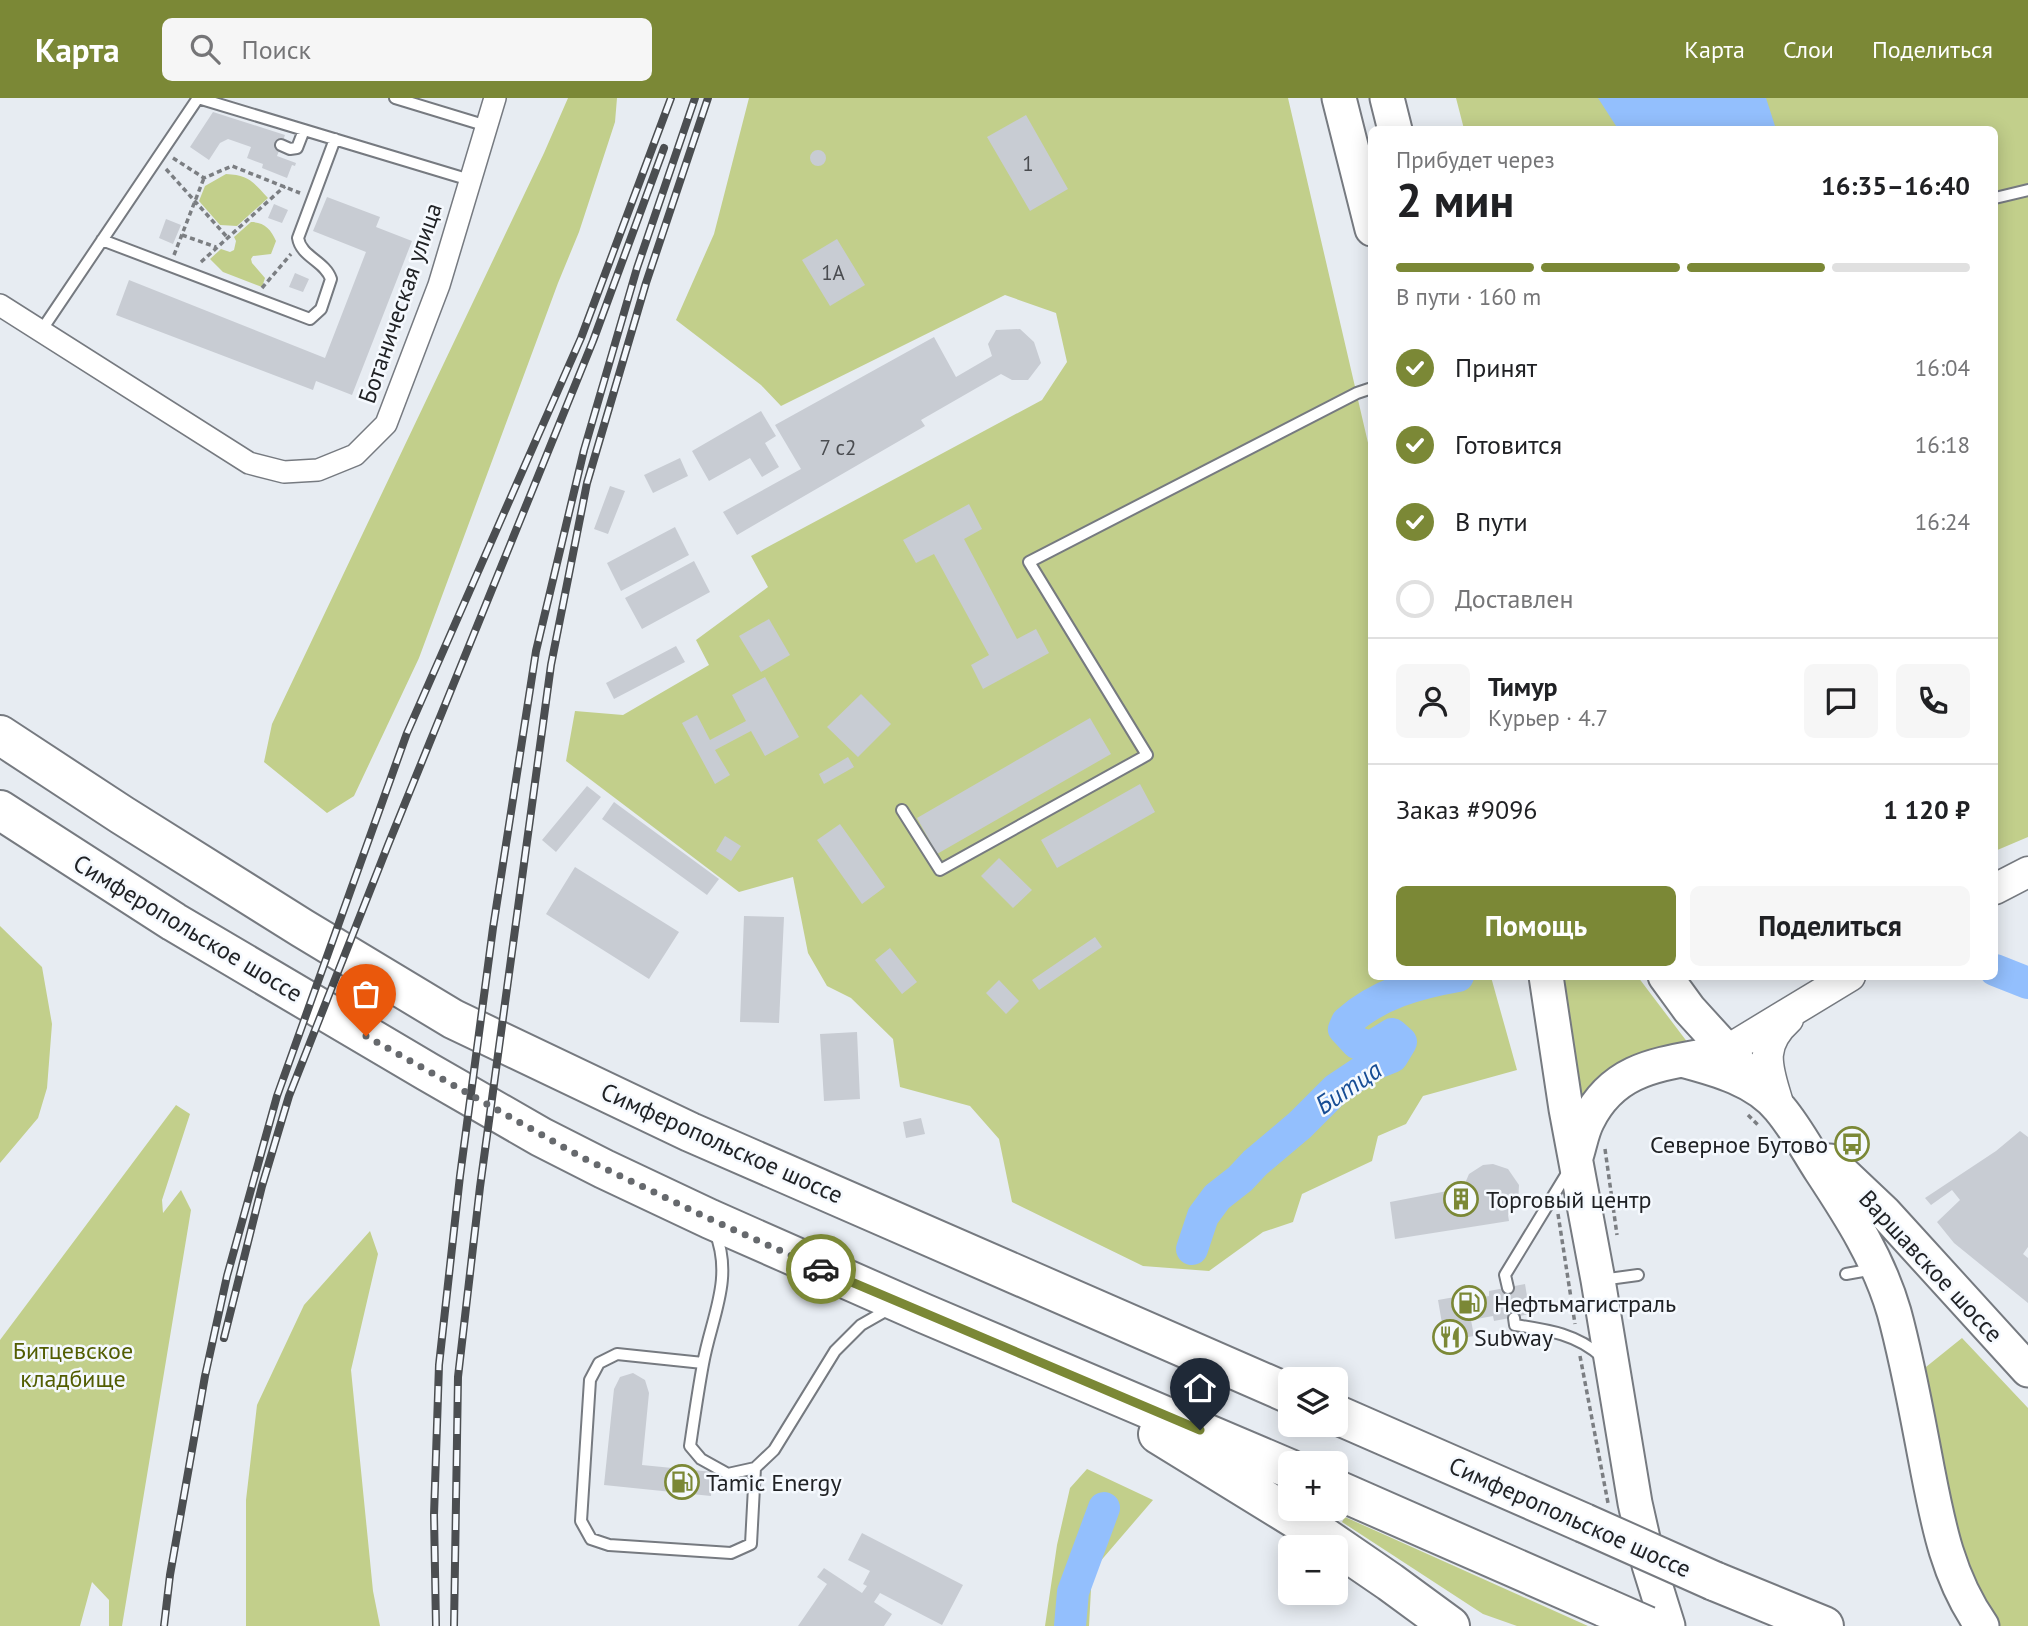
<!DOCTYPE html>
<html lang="ru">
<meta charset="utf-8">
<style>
:root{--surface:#fff;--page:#f6f6f6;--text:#202124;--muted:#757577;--line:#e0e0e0;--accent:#7b8836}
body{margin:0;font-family:"PT Sans",sans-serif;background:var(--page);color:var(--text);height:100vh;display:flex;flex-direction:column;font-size:26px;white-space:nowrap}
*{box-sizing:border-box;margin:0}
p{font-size:23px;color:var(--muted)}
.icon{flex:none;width:38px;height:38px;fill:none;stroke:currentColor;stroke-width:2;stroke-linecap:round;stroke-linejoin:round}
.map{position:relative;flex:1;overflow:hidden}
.panel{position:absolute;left:1368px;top:28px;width:630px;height:854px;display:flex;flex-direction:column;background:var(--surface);border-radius:10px;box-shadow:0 4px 18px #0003}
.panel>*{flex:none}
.tools{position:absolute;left:1278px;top:1269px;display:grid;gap:14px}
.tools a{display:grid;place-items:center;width:70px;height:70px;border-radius:10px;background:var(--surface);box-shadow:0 4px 18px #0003;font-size:35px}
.pin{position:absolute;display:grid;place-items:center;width:60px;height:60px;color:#fff;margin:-72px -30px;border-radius:50% 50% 50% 0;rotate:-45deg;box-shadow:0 0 7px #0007}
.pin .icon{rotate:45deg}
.courier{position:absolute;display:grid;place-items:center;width:70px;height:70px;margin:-35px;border:5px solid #7b8836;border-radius:50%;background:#fff;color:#222;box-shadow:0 2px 9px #0007}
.summary em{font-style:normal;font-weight:600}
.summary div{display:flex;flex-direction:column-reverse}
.summary{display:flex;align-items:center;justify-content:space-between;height:119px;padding:0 28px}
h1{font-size:46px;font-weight:600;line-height:52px}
.bar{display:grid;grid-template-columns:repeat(4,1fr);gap:10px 7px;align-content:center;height:84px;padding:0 28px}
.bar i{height:9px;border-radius:5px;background:var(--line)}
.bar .current{background:var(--accent)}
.bar p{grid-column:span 4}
.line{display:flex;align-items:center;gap:18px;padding:0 28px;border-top:2px solid var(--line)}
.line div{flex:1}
.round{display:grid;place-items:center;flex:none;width:74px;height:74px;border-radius:10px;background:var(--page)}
ol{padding:0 28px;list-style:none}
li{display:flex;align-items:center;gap:21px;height:77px}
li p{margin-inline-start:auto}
li .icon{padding:7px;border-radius:50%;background:var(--accent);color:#fff;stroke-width:4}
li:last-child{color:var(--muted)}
li i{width:38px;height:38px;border:4px solid var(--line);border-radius:50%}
.primary-button{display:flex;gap:14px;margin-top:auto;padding:14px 28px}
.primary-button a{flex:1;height:80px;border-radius:10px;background:var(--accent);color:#fff;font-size:28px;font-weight:600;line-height:80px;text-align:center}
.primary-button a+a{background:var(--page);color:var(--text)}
header{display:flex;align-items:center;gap:42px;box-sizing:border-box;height:98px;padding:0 35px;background:var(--accent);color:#fff}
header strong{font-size:33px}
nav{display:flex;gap:38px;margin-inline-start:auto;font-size:24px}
.search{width:490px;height:63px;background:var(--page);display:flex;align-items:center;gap:18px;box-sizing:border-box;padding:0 24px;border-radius:10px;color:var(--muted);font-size:26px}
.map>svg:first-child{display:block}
.green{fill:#c2cf8b}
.water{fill:#93bffd}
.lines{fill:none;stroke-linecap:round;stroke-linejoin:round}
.river{stroke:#93bffd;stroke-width:32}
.building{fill:#c8ccd3}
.lane-casing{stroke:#767a80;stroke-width:14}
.street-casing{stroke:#767a80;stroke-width:24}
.secondary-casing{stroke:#767a80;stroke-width:33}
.primary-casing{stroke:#767a80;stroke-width:37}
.highway-casing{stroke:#767a80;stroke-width:42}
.path{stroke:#7b7e82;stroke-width:3.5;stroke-dasharray:5 3.5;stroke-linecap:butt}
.lane{stroke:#fff;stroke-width:10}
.street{stroke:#fff;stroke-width:21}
.secondary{stroke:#fff;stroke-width:30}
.primary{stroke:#fff;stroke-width:33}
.highway{stroke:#fff;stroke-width:38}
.rail-casing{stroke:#4b4e51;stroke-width:8}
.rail{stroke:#f5f9fe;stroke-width:5;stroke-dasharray:16;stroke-linecap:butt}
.highway-bridge-casing{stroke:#767a80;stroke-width:42;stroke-linecap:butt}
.highway-bridge{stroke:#fff;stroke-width:38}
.done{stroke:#66696d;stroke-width:7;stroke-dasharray:0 12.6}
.route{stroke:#7b8836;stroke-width:9}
.labels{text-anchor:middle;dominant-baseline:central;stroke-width:5;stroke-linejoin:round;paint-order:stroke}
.number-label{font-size:21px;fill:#4a4c50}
.street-label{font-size:24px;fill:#202225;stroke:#f5f9fe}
.poi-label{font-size:24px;fill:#202225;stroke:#f5f9fe;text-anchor:start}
.park-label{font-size:24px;fill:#525d02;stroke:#f5f9fe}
.water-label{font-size:26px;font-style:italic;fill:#174d95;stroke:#f5f9fe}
</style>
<header>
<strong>Карта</strong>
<div class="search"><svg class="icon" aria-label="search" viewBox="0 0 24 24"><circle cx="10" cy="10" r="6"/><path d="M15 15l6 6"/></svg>Поиск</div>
<nav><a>Карта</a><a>Слои</a><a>Поделиться</a></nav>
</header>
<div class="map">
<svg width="2028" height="1528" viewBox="0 0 2028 1528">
<rect width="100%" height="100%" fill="#e7ecf2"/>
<path class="green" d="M568 0H617L615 24 579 134 558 185 419 560 354 698 327 715 264 664 272 626 544 55Z
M749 0H1288L1372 362V878L1491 879 1517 972 1423 998 1406 1026 1378 1038 1372 1063 1302 1096 1293 1124 1263 1134 1209 1173 1143 1168 1012 1104 999 1041 970 1008 900 989 893 941 851 900 827 888 808 855 793 779 739 794 566 663 575 613 623 617 709 567 696 542 768 489 751 458 1042 302 1067 264 1056 215 1005 197 781 308 761 287 676 222 714 136Z
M1456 0H2028V739L1995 753V32L1464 31Z
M226 76C249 77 253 84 268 100L237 128 220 127 199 103 205 88Z
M251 124C264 124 271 131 276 143L271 156 253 158 251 161 252 165 265 180 262 189 223 174 210 161 221 151 230 154 234 152 236 143 234 139Z
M0 828 42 869 52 926 47 990 38 1020 0 1065Z
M1564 879H1638L1688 945C1640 955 1617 962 1582 997Z
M176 1007 190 1016 162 1102 163 1115 181 1092 191 1112 122 1528H109V1502L92 1484 80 1528H0V1242Z
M370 1133 378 1156 351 1272 373 1493 380 1528H246V1402L257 1307 304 1207Z
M1962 1240 2028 1310V1528H1998L1963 1463 1921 1273Z
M1087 1371 1153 1402 1092 1473 1089 1528H1045L1057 1447 1070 1390Z
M1345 1419 1588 1528H1517L1483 1516 1342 1424Z"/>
<path class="water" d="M1598 0H1766L1776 31H1618Z"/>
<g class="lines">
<path class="river" d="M1995 872 2028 885
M1192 1151 1203 1118 1217 1099 1240 1081 1255 1065 1300 1027 1336 991 1372 967 1392 959 1401 944 1392 936 1371 949 1357 945 1344 931 1347 924C1378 896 1418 885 1458 878
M1070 1528 1073 1494 1104 1410"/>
</g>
<path class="building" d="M213 14 285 37 277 58 296 65 295 68 292 67 287 80 262 70 263 66 247 60 251 49 228 41 220 45 209 62 190 49Z
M1026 17 1068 91 1030 113 987 39Z
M810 60a8 8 0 1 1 16 0a8 8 0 1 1-16 0Z
M327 99 380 119 376 129 412 143 352 297 316 283 313 292 116 217 129 182 325 260 366 154 313 133Z
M274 106 288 112 282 125 268 120Z
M166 121 181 127 173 146 159 140Z
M837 141 865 187 830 208 802 162Z
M295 175 309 181 303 194 289 189Z
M1020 231 1034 244 1041 265 1028 282H1012L1001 276 921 322 925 328 737 437 723 414 801 371 775 327 934 239 956 279 992 258 988 246 996 232Z
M761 313 776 338 765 345 779 369 762 379 750 360 709 383 692 353Z
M680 360 688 378 653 395 644 377Z
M610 388 625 393 608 436 594 431Z
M969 406 982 431 964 441 1017 541 1036 531 1049 555 983 591 971 567 989 557 934 456 916 465 903 442Z
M675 429 689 457 621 493 607 465Z
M694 463 710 494 642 531 625 500Z
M769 521 790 557 761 574 739 538Z
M676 548 685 564 614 601 606 585Z
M765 579 799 639 765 658 751 633 715 652 730 677 715 686 682 625 697 617 710 642 746 623 732 597Z
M861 596 891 626 858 659 827 629Z
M1090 620 1111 656 937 756 917 720Z
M848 659 854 669 824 686 819 676Z
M1140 686 1155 714 1057 770 1041 742Z
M587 688 601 699 556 754 542 742Z
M614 704 719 781 707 797 602 721Z
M840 726 885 789 862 806 817 742Z
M725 738 741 748 731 763 716 753Z
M999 760 1032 792 1013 810 981 778Z
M575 769 679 834 649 881 546 816Z
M744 818 784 819 779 925 740 924Z
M1095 839 1102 849 1039 892 1032 882Z
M890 850 917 884 902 896 875 862Z
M999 882 1019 903 1006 916 986 895Z
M857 934 860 1001 824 1003 820 936Z
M921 1020 925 1036 906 1040 903 1024Z
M2020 1033 2028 1039V1149L2023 1156 2028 1160V1205L1954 1145 1937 1124 1960 1102 1952 1092 1931 1107 1925 1100 1996 1053Z
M1493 1066 1508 1071 1519 1087 1518 1106 1508 1117 1509 1123 1395 1141 1390 1104 1463 1090 1469 1076 1483 1067Z
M1525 1186 1530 1216 1494 1223 1493 1218 1471 1222 1474 1238 1445 1243 1438 1202 1466 1197 1467 1202 1489 1198V1193Z
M633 1275 645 1282 649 1295 642 1367 713 1374 711 1398 604 1387 614 1291 620 1279Z
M862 1435 963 1487 942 1527 880 1495 874 1504 892 1516 884 1528H798L827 1486 817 1479 824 1470 862 1495 867 1488 863 1486 870 1473 848 1462Z"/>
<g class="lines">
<g class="lane-casing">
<path id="lane" d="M198 0 470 82
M395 0 487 28
M281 47 290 51 297 50 304 32
M1995 100 2028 92
M102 142 310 221 321 211 331 181C325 163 301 159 298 140L335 41
M41 233 198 0
M902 712 940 772 1147 657 1029 464 1357 295 1372 290
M715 1134C734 1181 711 1220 703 1266 698 1293 694 1321 690 1348L701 1361 728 1376 755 1370 774 1352 835 1253 861 1227 889 1211
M1846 1176 1874 1171
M1601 1182 1638 1177
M1508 1190 1505 1177 1569 1072
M1514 1220 1515 1227C1548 1232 1577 1236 1602 1259
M703 1265 617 1256 599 1265 590 1282 581 1423 591 1441 609 1447 731 1455 751 1446 755 1370"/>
</g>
<g class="street-casing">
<path id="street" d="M0 207 249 365 284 374 318 372 355 357 386 326 439 187 495 0"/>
</g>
<g class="secondary-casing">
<path id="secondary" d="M1995 791 2028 774
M1726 953 1850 878
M1779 1009C1769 973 1756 950 1788 921"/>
</g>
<g class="primary-casing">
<path id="primary" d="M1339 0 1372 131
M1387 0 1395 32
M1546 878 1566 1011 1598 1182 1635 1405 1649 1467 1668 1528
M1665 878 1689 911 1752 980
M1682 962C1716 971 1757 982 1780 1011 1796 1030 1808 1053 1821 1073 1850 1117 1879 1162 1894 1214 1908 1265 1917 1317 1927 1369 1938 1426 1948 1480 1982 1528
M1576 1059C1580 1047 1582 1033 1588 1022 1613 972 1655 967 1703 958
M1830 1063 1885 1115 2028 1272"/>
</g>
<g class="highway-casing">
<path id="highway" d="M0 637 122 717 302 830 453 921 690 1034 1290 1296
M0 712 174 824 428 974 541 1039 604 1071 710 1121 923 1215 1290 1371
M1335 1316 1584 1425
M1158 1336 1317 1434 1390 1484 1450 1528
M1335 1391 1606 1510
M1714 1483 1824 1528"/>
</g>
<path class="path" d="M173 60 204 80 232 68 300 95
M166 71 227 139
M182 137 216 149
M174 157 204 80
M201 164 285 88
M262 190 291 156
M1748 1017 1760 1029
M1605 1051 1617 1137
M1558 1116 1575 1226
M1580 1258 1608 1405"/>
<use href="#lane" class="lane"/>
<use href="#street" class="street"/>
<use href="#secondary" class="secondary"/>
<use href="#primary" class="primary"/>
<use href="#highway" class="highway"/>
<g class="rail-casing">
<path id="rail" d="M224 1240 262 1088 289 998 388 747 593 243 664 50
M164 1528 170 1477 205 1278 227 1178 277 998 407 635 581 240 671 0
M436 1528 434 1417 439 1267 460 1078 493 830 536 553 584 352 637 170 695 0
M454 1528 458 1279 480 1089 551 567 587 385 646 185 708 0"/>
</g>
<use href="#rail" class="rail"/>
<g class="highway-bridge-casing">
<path id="highway-bridge" d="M1584 1425 1714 1483
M1606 1510 1647 1528"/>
</g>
<use href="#highway-bridge" class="highway-bridge"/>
</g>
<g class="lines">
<path class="done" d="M366 938 583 1060 710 1121 821 1171"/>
<path class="route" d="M821 1171 1200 1332"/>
</g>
<defs>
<g id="bus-ring" transform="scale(1.75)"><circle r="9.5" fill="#f5f9fe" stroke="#7b8836" stroke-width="1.5"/><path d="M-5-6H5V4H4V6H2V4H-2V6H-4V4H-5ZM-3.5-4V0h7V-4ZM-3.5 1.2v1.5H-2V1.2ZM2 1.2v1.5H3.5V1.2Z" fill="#7b8836"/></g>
<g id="building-ring" transform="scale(1.75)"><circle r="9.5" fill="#f5f9fe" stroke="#7b8836" stroke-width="1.5"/><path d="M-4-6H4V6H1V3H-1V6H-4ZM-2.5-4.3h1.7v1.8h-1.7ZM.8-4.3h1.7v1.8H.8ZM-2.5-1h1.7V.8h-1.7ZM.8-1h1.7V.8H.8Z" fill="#7b8836"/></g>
<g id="fuel-ring" transform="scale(1.75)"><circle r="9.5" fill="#f5f9fe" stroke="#7b8836" stroke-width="1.5"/><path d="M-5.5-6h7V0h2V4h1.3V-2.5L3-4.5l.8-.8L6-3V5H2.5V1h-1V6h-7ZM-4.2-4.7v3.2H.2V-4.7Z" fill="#7b8836"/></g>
<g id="restaurant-ring" transform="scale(1.75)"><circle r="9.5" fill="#f5f9fe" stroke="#7b8836" stroke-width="1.5"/><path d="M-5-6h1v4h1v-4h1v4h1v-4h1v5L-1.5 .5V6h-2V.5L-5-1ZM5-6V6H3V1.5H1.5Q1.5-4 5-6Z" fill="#7b8836"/></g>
</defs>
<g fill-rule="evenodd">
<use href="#bus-ring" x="1852" y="1046"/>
<use href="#building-ring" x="1461" y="1101"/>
<use href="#fuel-ring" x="1469" y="1205"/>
<use href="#restaurant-ring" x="1450" y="1239"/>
<use href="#fuel-ring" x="682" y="1384"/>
</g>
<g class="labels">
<g class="number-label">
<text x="1028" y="65">1</text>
<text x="833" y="174">1А</text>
<text x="838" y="349">7 с2</text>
</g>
<g class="street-label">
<text transform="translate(400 205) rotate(-71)">Ботаническая улица</text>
<text transform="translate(188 830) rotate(31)">Симферопольское шоссе</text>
<text transform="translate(722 1045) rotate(24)">Симферопольское шоссе</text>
<text transform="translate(1931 1168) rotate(47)">Варшавское шоссе</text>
<text transform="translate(1570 1419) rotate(24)">Симферопольское шоссе</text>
</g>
<g class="poi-label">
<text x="1828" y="1046" text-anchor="end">Северное Бутово</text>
<text x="1486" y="1101">Торговый центр</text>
<text x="1494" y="1205">Нефтьмагистраль</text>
<text x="1474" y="1239">Subway</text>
<text x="706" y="1384">Tamic Energy</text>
</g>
<g class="park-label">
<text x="73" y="1252">Битцевское<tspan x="73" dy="28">кладбище</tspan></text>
</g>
<g class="water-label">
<text transform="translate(1348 989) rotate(-34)">Битца</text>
</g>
</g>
</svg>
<div class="tools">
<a><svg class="icon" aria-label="layers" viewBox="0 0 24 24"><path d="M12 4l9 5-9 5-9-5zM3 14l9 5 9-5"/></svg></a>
<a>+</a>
<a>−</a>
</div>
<div class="pin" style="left:366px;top:938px;background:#ea580c"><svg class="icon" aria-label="bag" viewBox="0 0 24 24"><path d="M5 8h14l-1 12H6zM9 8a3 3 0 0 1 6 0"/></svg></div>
<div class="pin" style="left:1200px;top:1332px;background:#1f2937"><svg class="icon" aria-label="home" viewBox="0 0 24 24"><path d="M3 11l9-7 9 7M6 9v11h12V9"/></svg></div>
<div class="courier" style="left:821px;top:1171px"><svg class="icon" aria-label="car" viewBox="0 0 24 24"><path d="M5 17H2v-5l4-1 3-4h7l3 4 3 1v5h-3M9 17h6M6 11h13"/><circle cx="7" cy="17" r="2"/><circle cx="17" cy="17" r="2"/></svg></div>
<section class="panel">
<div class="summary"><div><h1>2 мин</h1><p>Прибудет через</p></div><em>16:35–16:40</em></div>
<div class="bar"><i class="current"></i><i class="current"></i><i class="current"></i><i></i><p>В пути · 160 m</p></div>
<ol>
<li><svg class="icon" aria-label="check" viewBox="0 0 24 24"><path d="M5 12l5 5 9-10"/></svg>Принят<p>16:04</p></li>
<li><svg class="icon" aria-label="check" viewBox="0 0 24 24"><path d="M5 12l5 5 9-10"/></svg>Готовится<p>16:18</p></li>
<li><svg class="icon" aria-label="check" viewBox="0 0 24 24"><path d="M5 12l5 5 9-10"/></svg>В пути<p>16:24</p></li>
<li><i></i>Доставлен</li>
</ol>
<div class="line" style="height:126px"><a class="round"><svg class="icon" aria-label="person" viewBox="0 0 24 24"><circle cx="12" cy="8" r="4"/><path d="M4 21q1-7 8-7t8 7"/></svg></a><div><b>Тимур</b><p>Курьер · 4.7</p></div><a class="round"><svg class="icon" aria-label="chat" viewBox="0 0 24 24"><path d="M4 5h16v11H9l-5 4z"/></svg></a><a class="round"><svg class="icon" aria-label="phone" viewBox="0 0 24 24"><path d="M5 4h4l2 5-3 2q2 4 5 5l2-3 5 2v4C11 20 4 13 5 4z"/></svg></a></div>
<div class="line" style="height:91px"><div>Заказ #9096</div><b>1 120 ₽</b></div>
<div class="primary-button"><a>Помощь</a><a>Поделиться</a></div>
</section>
</div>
